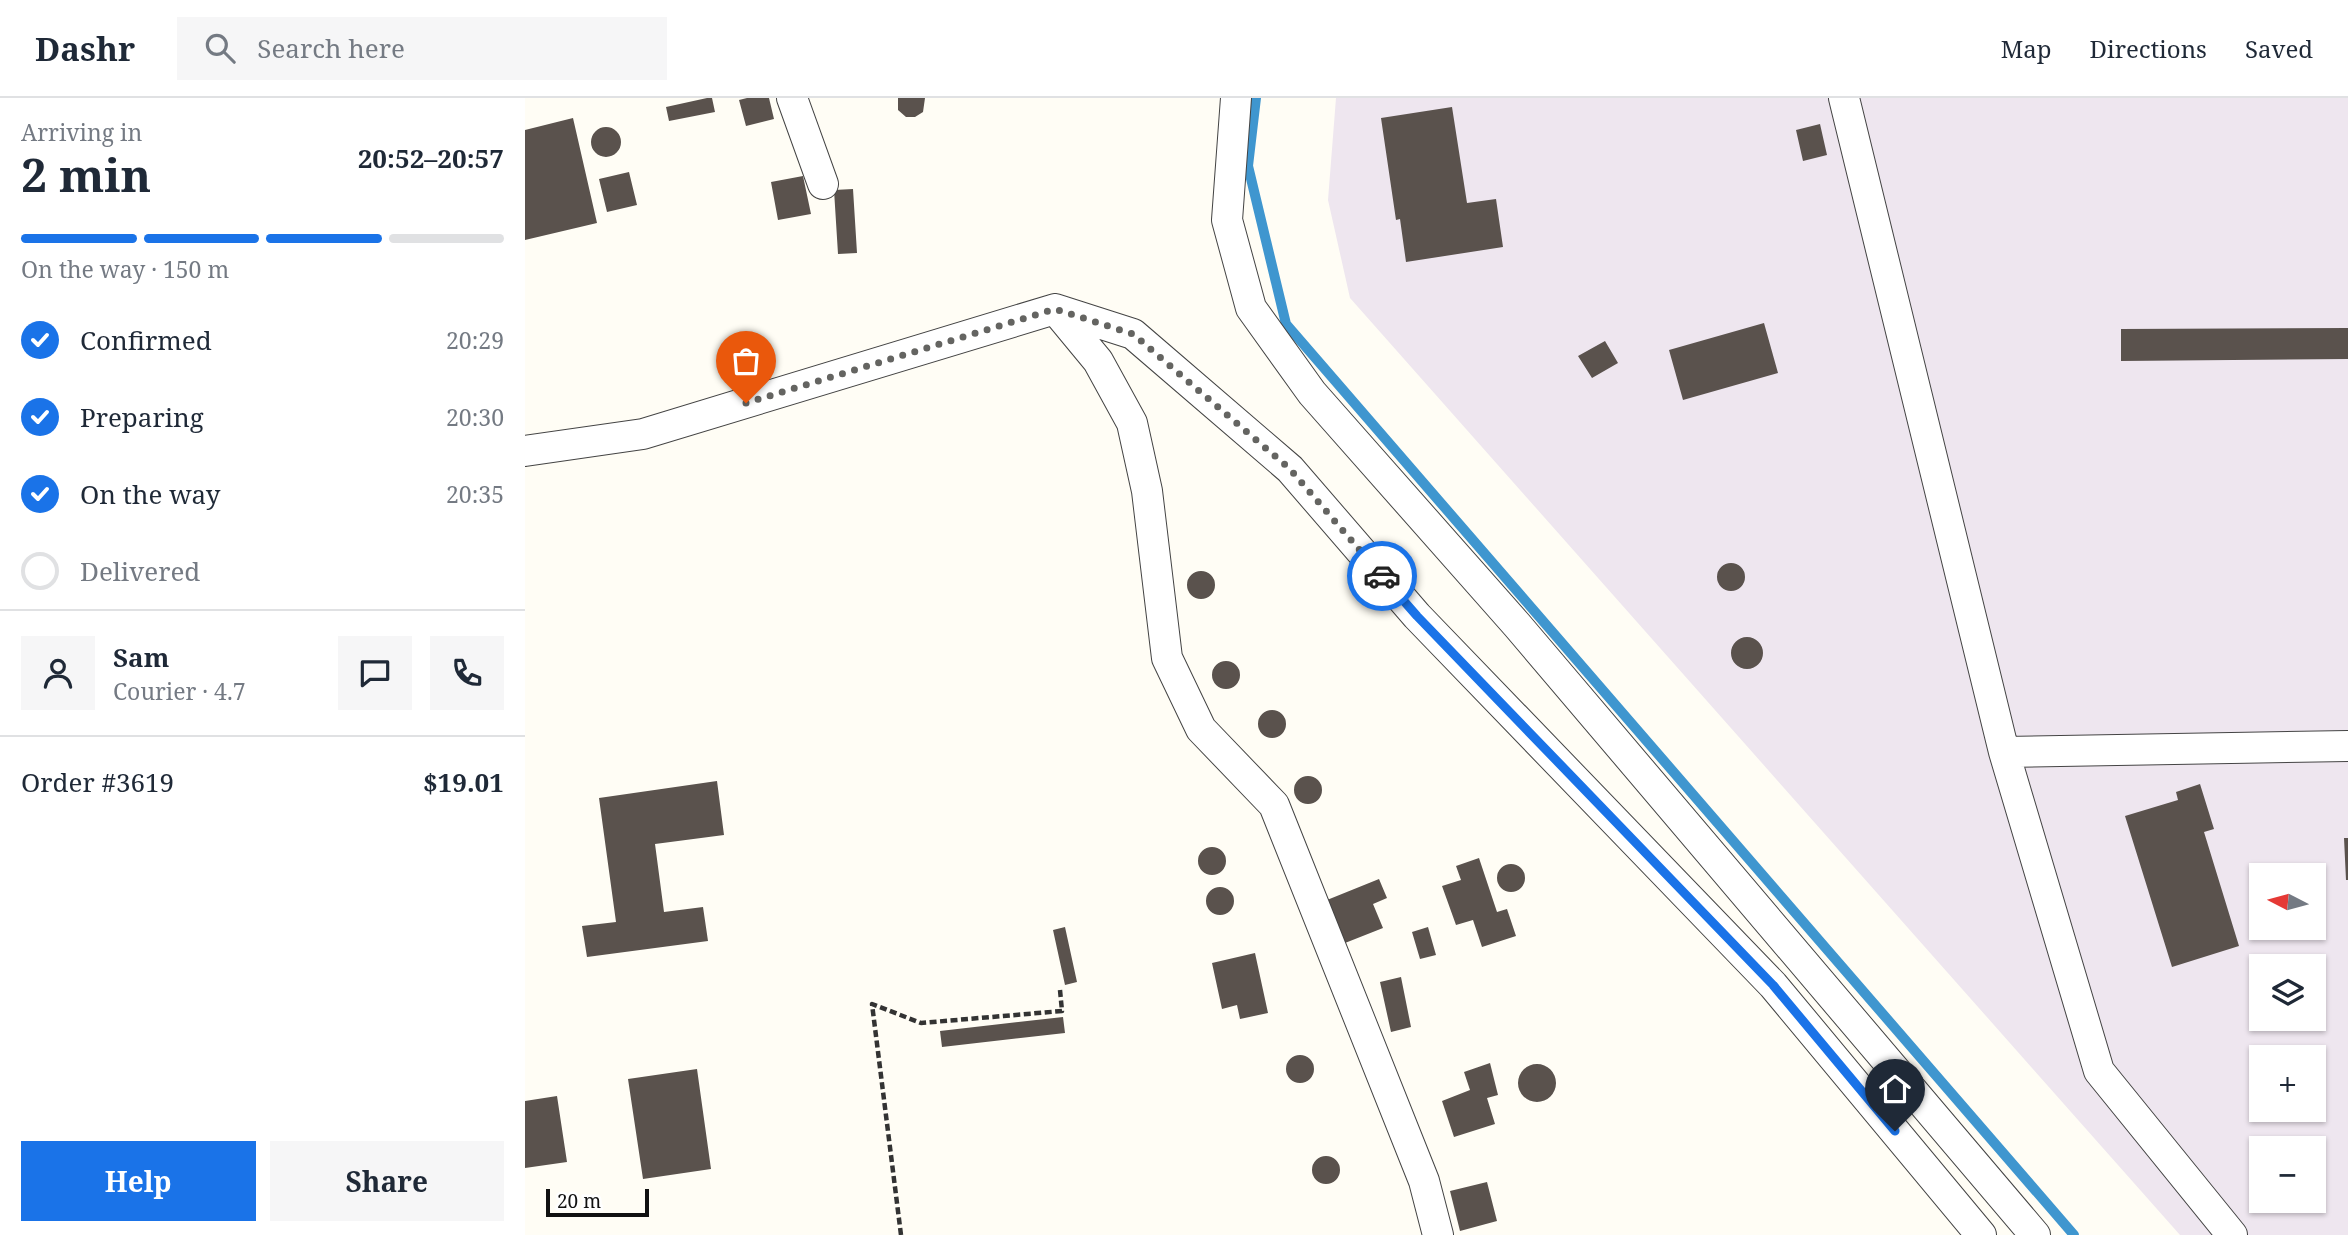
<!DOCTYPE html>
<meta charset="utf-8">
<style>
:root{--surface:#fff;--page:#f6f6f7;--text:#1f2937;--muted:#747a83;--line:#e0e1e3;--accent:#1a73e8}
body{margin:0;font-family:"Noto Serif",serif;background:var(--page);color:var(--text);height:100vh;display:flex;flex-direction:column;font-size:26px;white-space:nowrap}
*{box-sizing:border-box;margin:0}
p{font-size:23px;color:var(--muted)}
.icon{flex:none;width:38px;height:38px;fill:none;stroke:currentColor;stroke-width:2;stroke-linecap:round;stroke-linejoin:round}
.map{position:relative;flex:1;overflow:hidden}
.side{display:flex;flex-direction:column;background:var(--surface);width:525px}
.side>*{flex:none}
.needle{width:46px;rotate:276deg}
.fabs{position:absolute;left:1724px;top:765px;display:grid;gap:14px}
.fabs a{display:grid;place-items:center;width:77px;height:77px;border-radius:0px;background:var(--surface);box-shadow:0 2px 5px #0004;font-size:35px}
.scale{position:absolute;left:21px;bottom:18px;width:103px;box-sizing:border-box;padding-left:7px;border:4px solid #111;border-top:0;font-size:19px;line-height:24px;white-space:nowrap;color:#111;-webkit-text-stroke:5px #fff;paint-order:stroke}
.pin{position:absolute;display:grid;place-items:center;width:60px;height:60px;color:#fff;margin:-72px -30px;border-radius:50% 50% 50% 0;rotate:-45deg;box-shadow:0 0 7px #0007}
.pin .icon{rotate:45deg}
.courier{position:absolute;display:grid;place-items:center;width:70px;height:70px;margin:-35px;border:5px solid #1a73e8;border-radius:50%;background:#fff;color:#222;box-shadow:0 2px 9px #0007}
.headline em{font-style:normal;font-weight:700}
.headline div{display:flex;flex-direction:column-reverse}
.headline{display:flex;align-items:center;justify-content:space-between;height:119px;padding:0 21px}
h1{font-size:46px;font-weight:700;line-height:52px}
.bar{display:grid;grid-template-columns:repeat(4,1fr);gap:10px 7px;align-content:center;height:84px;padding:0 21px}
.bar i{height:9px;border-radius:5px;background:var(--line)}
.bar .current{background:var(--accent)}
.bar p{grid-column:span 4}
.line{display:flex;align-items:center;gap:18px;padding:0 21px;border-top:2px solid var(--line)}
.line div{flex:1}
.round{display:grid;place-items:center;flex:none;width:74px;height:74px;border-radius:0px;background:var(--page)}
ol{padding:0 21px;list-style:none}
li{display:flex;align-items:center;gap:21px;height:77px}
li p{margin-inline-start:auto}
li .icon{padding:7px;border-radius:50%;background:var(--accent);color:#fff;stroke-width:4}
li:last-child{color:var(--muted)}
li i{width:38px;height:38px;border:4px solid var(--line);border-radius:50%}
.primary-button{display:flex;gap:14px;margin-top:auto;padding:14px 21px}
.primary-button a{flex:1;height:80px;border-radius:0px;background:var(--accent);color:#fff;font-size:28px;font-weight:700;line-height:80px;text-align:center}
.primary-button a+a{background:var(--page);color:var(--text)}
header{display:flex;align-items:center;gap:42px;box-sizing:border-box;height:98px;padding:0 35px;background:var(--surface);border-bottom:2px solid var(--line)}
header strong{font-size:33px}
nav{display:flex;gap:38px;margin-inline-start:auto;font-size:24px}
.search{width:490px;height:63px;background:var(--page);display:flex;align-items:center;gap:18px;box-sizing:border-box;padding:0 24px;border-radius:0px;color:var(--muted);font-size:26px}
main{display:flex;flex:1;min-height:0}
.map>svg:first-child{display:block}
.industrial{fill:#eee6ef;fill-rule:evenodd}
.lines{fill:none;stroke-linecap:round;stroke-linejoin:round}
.stream{stroke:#3f96cf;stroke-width:10}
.building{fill:#5a524d}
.minor-casing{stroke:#444;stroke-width:32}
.path{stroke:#333;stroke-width:4.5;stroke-dasharray:7 3.5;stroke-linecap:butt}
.minor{stroke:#fff;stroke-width:30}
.done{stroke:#646461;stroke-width:7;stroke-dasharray:0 12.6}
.route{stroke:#1a73e8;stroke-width:9}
</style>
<header>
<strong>Dashr</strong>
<div class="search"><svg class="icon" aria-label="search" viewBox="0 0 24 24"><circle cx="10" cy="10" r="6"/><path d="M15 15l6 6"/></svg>Search here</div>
<nav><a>Map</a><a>Directions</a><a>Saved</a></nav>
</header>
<main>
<section class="side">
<div class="headline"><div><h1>2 min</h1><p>Arriving in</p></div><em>20:52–20:57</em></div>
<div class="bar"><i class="current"></i><i class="current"></i><i class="current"></i><i></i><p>On the way · 150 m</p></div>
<ol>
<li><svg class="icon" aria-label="check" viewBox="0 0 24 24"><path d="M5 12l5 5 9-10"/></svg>Confirmed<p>20:29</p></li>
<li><svg class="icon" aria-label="check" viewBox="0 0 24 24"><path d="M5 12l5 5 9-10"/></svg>Preparing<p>20:30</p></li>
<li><svg class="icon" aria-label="check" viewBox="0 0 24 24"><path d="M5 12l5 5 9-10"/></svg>On the way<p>20:35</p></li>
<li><i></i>Delivered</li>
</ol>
<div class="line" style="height:126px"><a class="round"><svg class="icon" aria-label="person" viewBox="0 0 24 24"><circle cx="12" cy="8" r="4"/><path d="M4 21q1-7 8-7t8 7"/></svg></a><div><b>Sam</b><p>Courier · 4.7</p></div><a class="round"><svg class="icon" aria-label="chat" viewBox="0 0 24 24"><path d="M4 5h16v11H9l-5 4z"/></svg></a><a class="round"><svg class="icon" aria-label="phone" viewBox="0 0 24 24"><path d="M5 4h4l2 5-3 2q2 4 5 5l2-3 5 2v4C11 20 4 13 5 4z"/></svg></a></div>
<div class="line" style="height:91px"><div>Order #3619</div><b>$19.01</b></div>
<div class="primary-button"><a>Help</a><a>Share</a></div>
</section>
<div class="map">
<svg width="1823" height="1137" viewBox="0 0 1823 1137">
<rect width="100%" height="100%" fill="#fffdf5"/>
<path class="industrial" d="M811 0H1823V1137H1655L825 200 803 102ZM1736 777H1788V830H1736ZM1736 868H1788V920H1736ZM1736 959H1788V1012H1736ZM1736 1050H1788V1102H1736Z"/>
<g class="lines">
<path class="stream" d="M731 0 723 68 761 226 1549 1137"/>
</g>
<path class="building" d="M182 0H187L190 14 144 23 141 9Z
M222 0H244L249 21 221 28 214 2Z
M373 0H400L398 14 390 19H381L373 12Z
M927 9 942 105 971 101 978 149 881 164 875 121 871 122 856 20Z
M48 20 72 125 0 142V32Z
M1295 26 1302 57 1278 63 1271 32Z
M66 44a15 15 0 1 1 30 0a15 15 0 1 1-30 0Z
M104 74 112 107 82 114 74 81Z
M278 78 286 116 253 122 246 84Z
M328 91 332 155 313 156 309 92Z
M1239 225 1253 275 1158 302 1144 252Z
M1823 230V261L1596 263V231Z
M1080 243 1093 265 1067 280 1053 258Z
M1192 479a14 14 0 1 1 28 0a14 14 0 1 1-28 0Z
M662 487a14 14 0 1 1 28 0a14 14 0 1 1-28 0Z
M1206 555a16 16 0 1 1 32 0a16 16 0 1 1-32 0Z
M687 577a14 14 0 1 1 28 0a14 14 0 1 1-28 0Z
M733 626a14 14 0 1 1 28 0a14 14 0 1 1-28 0Z
M769 692a14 14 0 1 1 28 0a14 14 0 1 1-28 0Z
M192 683 199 737 130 746 139 814 178 809 183 843 62 859 57 828 91 824 74 700Z
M1675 686 1689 731 1679 734 1714 848 1647 869 1600 718 1653 702 1651 694Z
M1819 740H1823V782H1821Z
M673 763a14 14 0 1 1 28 0a14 14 0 1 1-28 0Z
M954 760 972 814 982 811 991 838 957 849 948 822 931 827 917 788 936 782 931 768Z
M972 780a14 14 0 1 1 28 0a14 14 0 1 1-28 0Z
M854 781 862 800 848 806 858 830 820 845 802 802Z
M681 803a14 14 0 1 1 28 0a14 14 0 1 1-28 0Z
M540 829 552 884 540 887 528 832Z
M903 829 911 857 895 861 887 834Z
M730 855 743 915 715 921 712 907 697 911 687 865Z
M876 879 886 929 866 934 855 884Z
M538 919 540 935 417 949 415 933Z
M761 971a14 14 0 1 1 28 0a14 14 0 1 1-28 0Z
M965 965 973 997 962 1000 970 1026 929 1039 917 1003 945 992 939 974Z
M993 985a19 19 0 1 1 38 0a19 19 0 1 1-38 0Z
M172 971 186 1071 118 1081 103 981Z
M32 998 42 1064 0 1070V1003Z
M787 1072a14 14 0 1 1 28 0a14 14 0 1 1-28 0Z
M962 1084 972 1123 935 1133 925 1093Z"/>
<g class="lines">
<g class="minor-casing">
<path id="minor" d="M267 0 298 86
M711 0 702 122 726 210 787 295 992 527 1510 1137
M1319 0 1479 654 1574 973 1707 1137
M530 211 608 236 765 371 892 518 1248 887 1456 1137
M0 353 118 336 530 211 573 263 607 325 622 393 642 560 676 631 749 707 899 1083 913 1137
M1479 654 1823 648"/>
</g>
<path class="path" d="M376 1137 347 906 396 925 537 913 535 892"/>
<use href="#minor" class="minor"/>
</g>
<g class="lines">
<path class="done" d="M221 305 530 211 608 236 765 371 857 478"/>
<path class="route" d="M857 478 892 518 1248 887 1370 1033"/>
</g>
</svg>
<div class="fabs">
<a><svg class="needle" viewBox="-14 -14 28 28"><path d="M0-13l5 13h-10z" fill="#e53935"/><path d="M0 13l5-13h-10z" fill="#747a83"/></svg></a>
<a><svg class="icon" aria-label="layers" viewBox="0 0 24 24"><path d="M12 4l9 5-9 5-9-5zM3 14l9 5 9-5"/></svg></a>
<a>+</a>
<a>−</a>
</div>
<div class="scale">20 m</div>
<div class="pin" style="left:221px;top:305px;background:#ea580c"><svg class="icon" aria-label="bag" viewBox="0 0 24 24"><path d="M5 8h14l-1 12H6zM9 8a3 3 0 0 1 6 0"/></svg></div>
<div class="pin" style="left:1370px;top:1033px;background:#1f2937"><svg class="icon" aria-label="home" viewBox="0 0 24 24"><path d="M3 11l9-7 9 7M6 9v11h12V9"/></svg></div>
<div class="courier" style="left:857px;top:478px"><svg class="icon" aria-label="car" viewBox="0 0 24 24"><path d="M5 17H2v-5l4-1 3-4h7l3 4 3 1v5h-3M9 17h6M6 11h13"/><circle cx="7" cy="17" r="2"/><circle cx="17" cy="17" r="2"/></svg></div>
</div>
</main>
